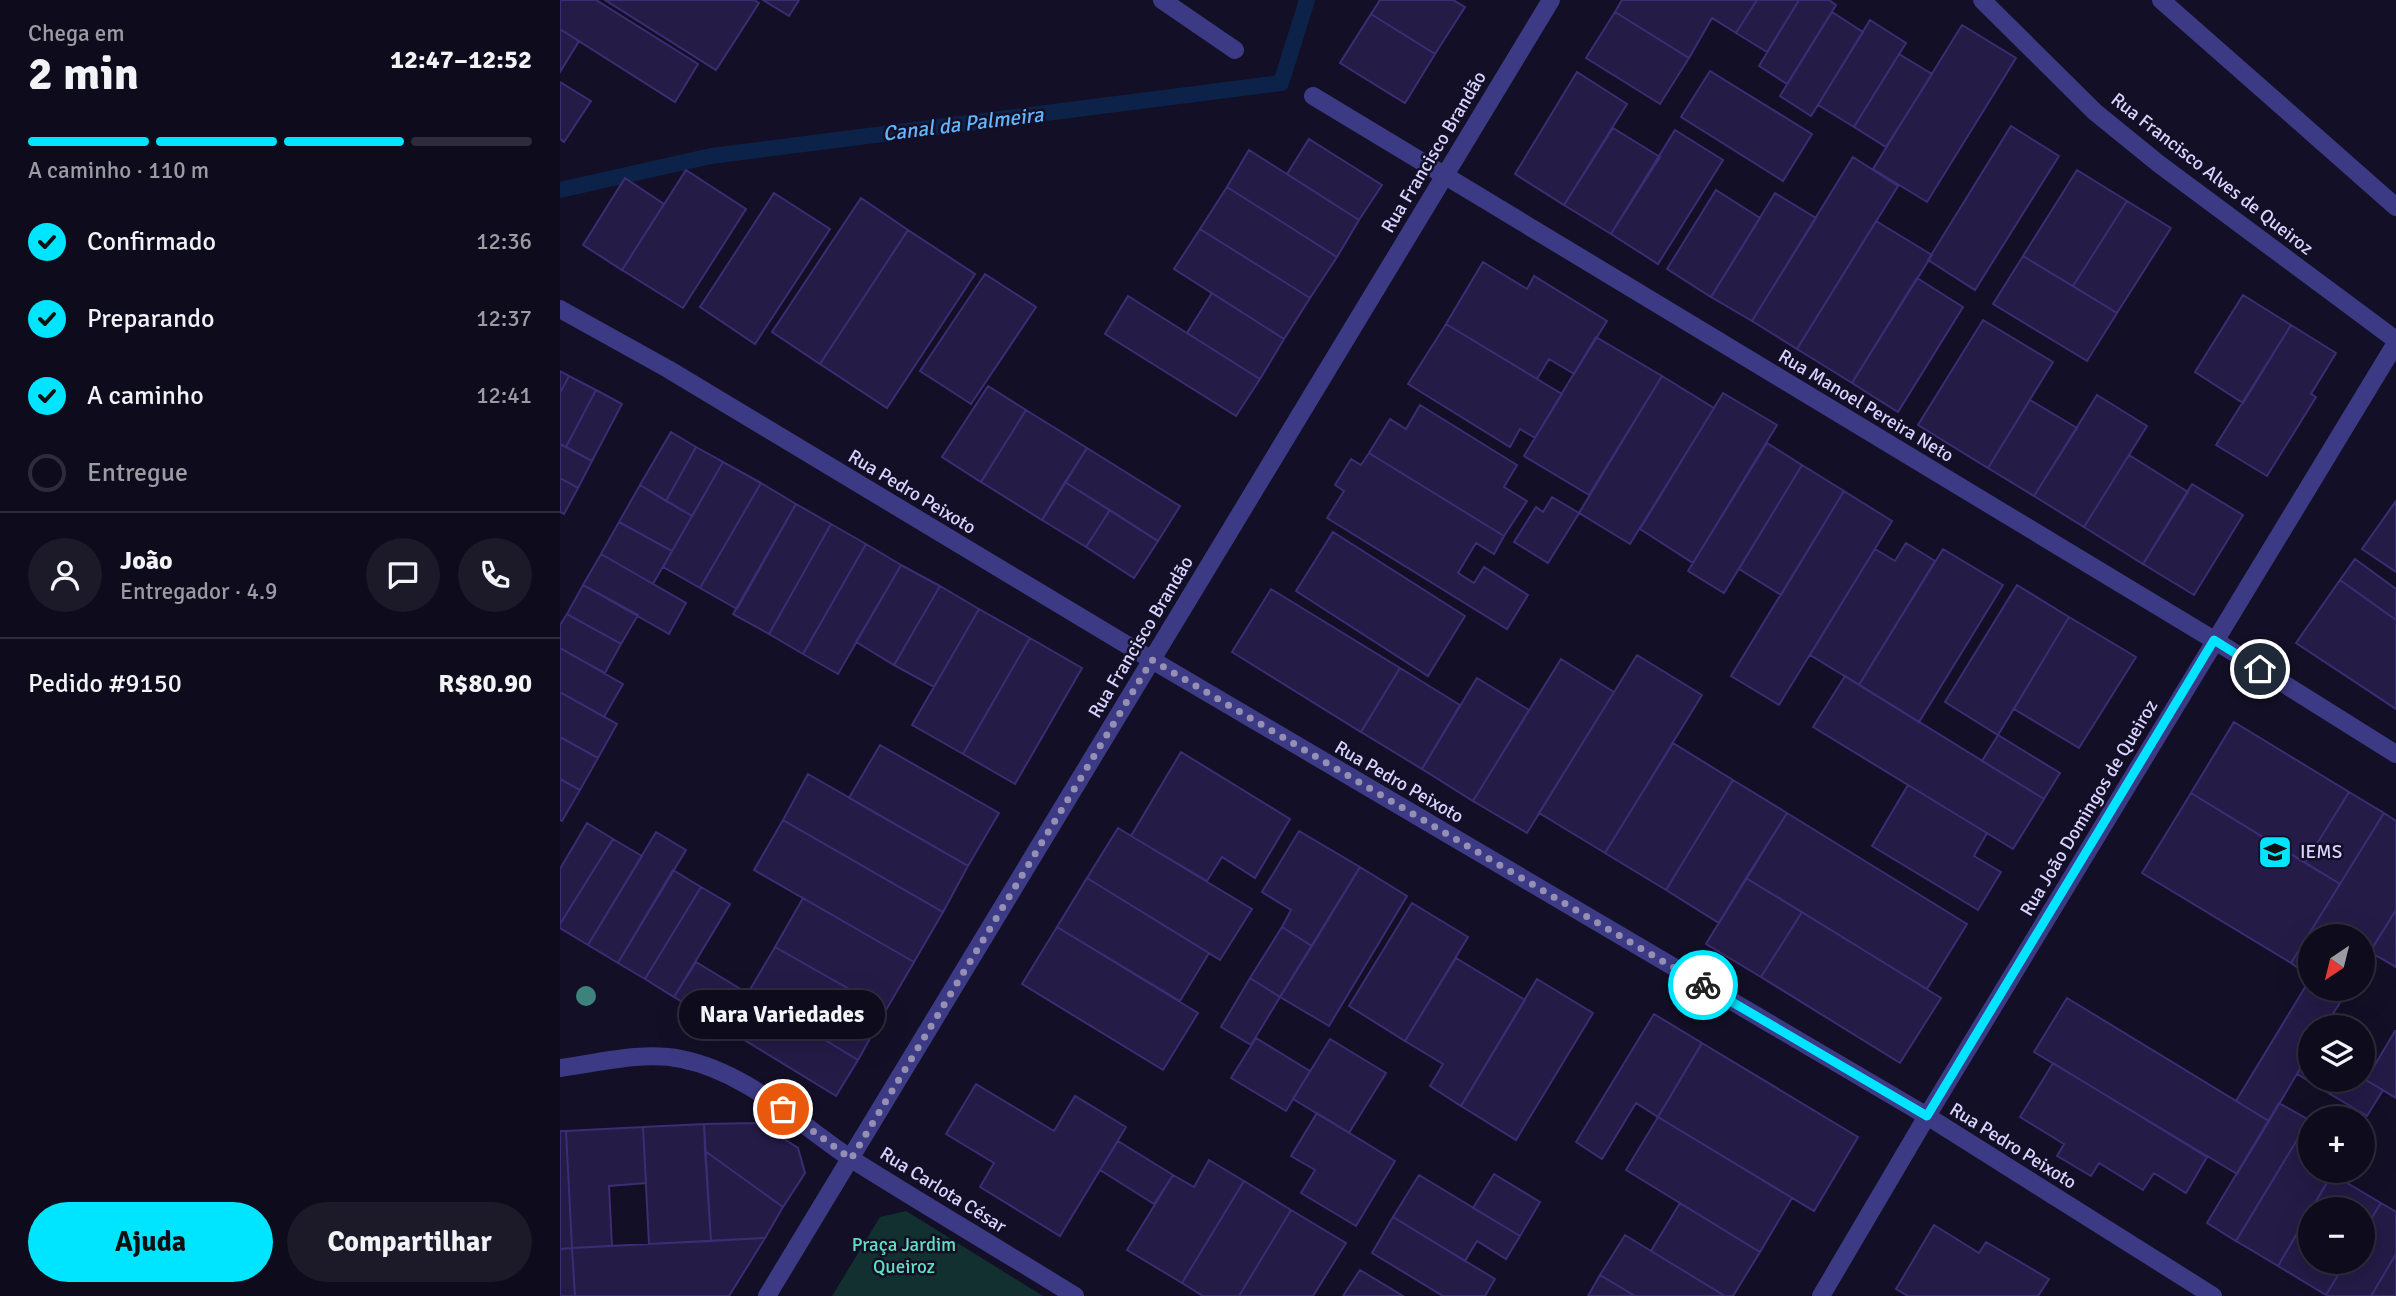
<!DOCTYPE html>
<html lang="pt">
<meta charset="utf-8">
<style>
:root{--surface:#0e0b1c;--page:#1c1929;--text:#f1f3f6;--muted:#9b9ba3;--line:#2e2b3b;--accent:#00e5ff}
body{margin:0;font-family:Signika,sans-serif;background:var(--page);color:var(--text);height:100vh;display:flex;flex-direction:column;font-size:26px;white-space:nowrap}
*{box-sizing:border-box;margin:0}
p{font-size:23px;color:var(--muted)}
.icon{flex:none;width:38px;height:38px;fill:none;stroke:currentColor;stroke-width:2;stroke-linecap:round;stroke-linejoin:round}
.map{position:relative;flex:1;overflow:hidden}
.drawer{display:flex;flex-direction:column;background:var(--surface);width:560px}
.drawer>*{flex:none}
.needle{width:46px;rotate:215deg}
.fabs{position:absolute;left:1738px;top:924px;display:grid;gap:14px}
.fabs a{display:grid;place-items:center;width:77px;height:77px;border-radius:50%;background:var(--surface);box-shadow:0 7px 28px #0002,0 0 0 2px var(--line);font-size:35px}
.pin{position:absolute;display:grid;place-items:center;width:60px;height:60px;color:#fff;margin:-30px;border:4px solid #fff;border-radius:50%;box-shadow:0 2px 7px #0007}
.courier{position:absolute;display:grid;place-items:center;width:70px;height:70px;margin:-35px;border:5px solid #00e5ff;border-radius:50%;background:#fff;color:#222;box-shadow:0 2px 9px #0007}
.bubble{position:absolute;height:49px;border-radius:24px;background:var(--surface);box-shadow:0 7px 28px #0002,0 0 0 2px var(--line);font-size:23px;font-weight:700;line-height:49px;text-align:center}
.head em{font-style:normal;font-weight:700}
.head div{display:flex;flex-direction:column-reverse}
.head{display:flex;align-items:center;justify-content:space-between;height:119px;padding:0 28px}
h1{font-size:46px;font-weight:700;line-height:52px}
.bar{display:grid;grid-template-columns:repeat(4,1fr);gap:10px 7px;align-content:center;height:84px;padding:0 28px}
.bar i{height:9px;border-radius:5px;background:var(--line)}
.bar .on{background:var(--accent)}
.bar p{grid-column:span 4}
.line{display:flex;align-items:center;gap:18px;padding:0 28px;border-top:2px solid var(--line)}
.line div{flex:1}
.round{display:grid;place-items:center;flex:none;width:74px;height:74px;border-radius:37px;background:var(--page)}
ol{padding:0 28px;list-style:none}
li{display:flex;align-items:center;gap:21px;height:77px}
li p{margin-inline-start:auto}
li .icon{padding:7px;border-radius:50%;background:var(--accent);color:#111;stroke-width:4}
li:last-child{color:var(--muted)}
li i{width:38px;height:38px;border:4px solid var(--line);border-radius:50%}
.cta{display:flex;gap:14px;margin-top:auto;padding:14px 28px}
.cta a{flex:1;height:80px;border-radius:42px;background:var(--accent);color:#111;font-size:28px;font-weight:700;line-height:80px;text-align:center}
.cta a+a{background:var(--page);color:var(--text)}
main{display:flex;flex:1;min-height:0}
.map>svg:first-child{display:block}
.green{fill:#12302f}
.lines{fill:none;stroke-linecap:round;stroke-linejoin:round}
.stream{stroke:#0c2248;stroke-width:16}
.building{fill:#241b47;stroke:#3b2d73;stroke-width:2}
.minor{stroke:#3d3a85;stroke-width:18}
.tree{fill:#3d827b}
.done{stroke:#948fb3;stroke-width:7;stroke-dasharray:0 12.6}
.route{stroke:#00e5ff;stroke-width:9}
.labels{text-anchor:middle;dominant-baseline:central;stroke-width:5;stroke-linejoin:round;paint-order:stroke}
.street-label{font-size:19px;fill:#d9d4ff;stroke:#130f26}
.poi-label{font-size:19px;fill:#d9d4ff;stroke:#130f26;text-anchor:start}
.park-label{font-size:19px;fill:#5fe0c0;stroke:#130f26}
.water-label{font-size:21px;font-style:italic;fill:#62b6ff;stroke:#130f26}
</style>
<main>
<section class="drawer">
<div class="head"><div><h1>2 min</h1><p>Chega em</p></div><em>12:47–12:52</em></div>
<div class="bar"><i class="on"></i><i class="on"></i><i class="on"></i><i></i><p>A caminho · 110 m</p></div>
<ol>
<li><svg class="icon" aria-label="check" viewBox="0 0 24 24"><path d="M5 12l5 5 9-10"/></svg>Confirmado<p>12:36</p></li>
<li><svg class="icon" aria-label="check" viewBox="0 0 24 24"><path d="M5 12l5 5 9-10"/></svg>Preparando<p>12:37</p></li>
<li><svg class="icon" aria-label="check" viewBox="0 0 24 24"><path d="M5 12l5 5 9-10"/></svg>A caminho<p>12:41</p></li>
<li><i></i>Entregue</li>
</ol>
<div class="line" style="height:126px"><a class="round"><svg class="icon" aria-label="person" viewBox="0 0 24 24"><circle cx="12" cy="8" r="4"/><path d="M4 21q1-7 8-7t8 7"/></svg></a><div><b>João</b><p>Entregador · 4.9</p></div><a class="round"><svg class="icon" aria-label="chat" viewBox="0 0 24 24"><path d="M4 5h16v11H9l-5 4z"/></svg></a><a class="round"><svg class="icon" aria-label="phone" viewBox="0 0 24 24"><path d="M5 4h4l2 5-3 2q2 4 5 5l2-3 5 2v4C11 20 4 13 5 4z"/></svg></a></div>
<div class="line" style="height:91px"><div>Pedido #9150</div><b>R$80.90</b></div>
<div class="cta"><a>Ajuda</a><a>Compartilhar</a></div>
</section>
<div class="map">
<svg width="1836" height="1296" viewBox="0 0 1836 1296">
<rect width="100%" height="100%" fill="#130f26"/>
<path class="green" d="M346 1211 483 1296H272L320 1217Z"/>
<g class="lines">
<path class="stream" d="M0 190 151 156 721 83 747 0"/>
</g>
<path class="building" d="M0 0H36L138 64 115 102 0 29Z
M45 0H194L199 3 156 70Z
M203 0H239L229 16Z
M820 0H893L905 7 875 54 811 14Z
M1062 0H1197L1176 33 1152 18 1129 58 1055 12Z
M1197 0H1239L1207 52 1176 33Z
M1239 0H1269L1276 5 1227 84 1199 66Z
M1055 12 1129 58 1100 104 1026 58Z
M1272 12 1303 32 1251 116 1220 96Z
M811 14 875 54 845 103 780 63Z
M1310 20 1346 43 1294 127 1258 105Z
M1402 25 1456 58 1367 202 1313 169Z
M0 29 19 41 0 72Z
M1339 54 1372 74 1326 147 1294 127Z
M1150 71 1252 134 1223 181 1121 117Z
M1017 72 1067 104 1004 205 955 174Z
M0 82 31 101 4 142 0 139Z
M1451 126 1499 156 1415 290 1368 260Z
M1053 128 1100 157 1051 234 1004 205Z
M1115 130 1163 160 1098 264 1051 234Z
M749 139 822 185 799 220 727 174Z
M689 150 799 220 777 257 667 187Z
M1293 157 1338 186 1237 349 1192 321Z
M126 170 186 209 123 308 62 270Z
M1517 170 1567 201 1513 286 1463 256Z
M65 178 104 204 62 270 23 245Z
M667 187 777 257 750 298 640 229Z
M1156 190 1200 218 1151 297 1107 269Z
M214 193 270 229 195 344 140 307Z
M1215 193 1256 218 1192 321 1151 297Z
M301 198 348 230 260 364 212 332Z
M1567 201 1611 228 1557 313 1513 286Z
M1316 221 1372 255 1292 383 1237 349Z
M640 229 750 298 724 339 614 269Z
M348 230 415 274 327 408 260 364Z
M1463 256 1557 313 1527 361 1433 304Z
M923 262 967 289 974 276 1047 321 1014 374 989 359 977 379 886 324Z
M425 274 476 307 411 404 360 371Z
M1357 278 1403 307 1338 412 1292 383Z
M652 293 724 339 700 379 627 333Z
M1683 295 1731 325 1683 403 1635 372Z
M568 296 700 379 676 416 545 334Z
M1423 320 1493 362 1428 468 1358 425Z
M886 324 1002 394 975 438 960 429 950 447 848 384Z
M1731 325 1776 353 1751 394 1756 397 1707 476 1656 445Z
M1036 337 1102 376 1029 495 964 456Z
M0 371 9 376 0 393Z
M9 376 36 390 6 447 0 444V393Z
M1102 376 1154 408 1070 544 1019 513Z
M428 386 466 410 421 482 382 457Z
M36 390 62 404 32 461 6 447Z
M1163 393 1217 425 1133 563 1080 529Z
M1537 395 1587 426 1524 527 1474 496Z
M1470 400 1517 428 1474 496 1428 468Z
M860 405 957 465 944 487 967 501 944 536 809 453 830 419 846 429Z
M466 410 527 448 482 520 421 482Z
M111 432 136 447 106 501 80 485Z
M1207 443 1242 465 1164 593 1128 571Z
M0 444 32 461 18 488 0 478Z
M136 447 163 462 132 516 106 501Z
M527 448 620 506 598 541 505 482Z
M809 453 944 536 934 554 916 543 898 573 914 583 924 567 968 595 947 629 767 518 784 491 775 485 791 459 801 465Z
M1569 455 1628 492 1583 564 1524 527Z
M163 462 201 483 140 588 103 567Z
M1242 465 1284 491 1221 595 1179 569Z
M0 478 18 488 4 514 0 512Z
M505 482 550 510 526 547 482 520Z
M201 483 236 504 177 609 140 588Z
M1632 484 1683 515 1634 595 1583 564Z
M80 485 132 516 112 551 59 522Z
M1284 491 1332 521 1219 705 1171 676Z
M992 497 1019 513 988 563 954 542 976 507 983 512Z
M1836 501V572L1802 549Z
M236 504 271 524 209 634 173 614Z
M550 510 598 541 574 578 526 547Z
M59 522 112 551 93 584 41 554Z
M271 524 306 544 243 654 209 634Z
M773 532 905 616 868 676 736 591Z
M1346 543 1375 561 1299 685 1250 655 1315 549 1335 561Z
M306 544 341 565 278 674 243 654Z
M1383 549 1443 585 1359 722 1299 685Z
M41 554 126 603 109 634 23 585Z
M1795 559 1836 589V620L1780 580Z
M341 565 380 586 334 665 296 642Z
M1780 580 1836 620V709L1736 643Z
M23 585 78 615 61 644 7 614Z
M1457 585 1509 617 1438 735 1385 702Z
M380 586 419 609 374 687 334 665Z
M711 589 840 668 801 732 672 652Z
M419 609 470 638 403 754 352 725Z
M7 614 61 644 45 673 0 648V625Z
M1509 617 1576 657 1519 748 1454 709Z
M470 638 522 668 455 784 403 754Z
M0 648 63 684 44 717 0 692Z
M1077 655 1142 695 1045 853 979 813Z
M1001 659 1054 692 967 833 913 801Z
M840 668 900 705 862 769 801 732Z
M1285 676 1484 799 1453 849 1253 727Z
M917 678 969 710 913 801 862 769Z
M0 692 57 724 38 758 0 737Z
M1674 722 1789 792 1745 863 1631 793Z
M1438 735 1500 773 1484 799 1422 761Z
M0 737 38 758 20 790 0 779Z
M1113 743 1173 780 1106 890 1045 853Z
M320 745 439 813 408 866 289 798Z
M621 752 730 819 695 878 662 857 647 881 571 836Z
M248 774 408 866 383 912 223 820Z
M0 779 20 790 2 821 0 820Z
M1173 780 1227 813 1159 923 1106 890Z
M1348 785 1427 833 1414 856 1441 872 1418 910 1312 846Z
M1789 792 1824 813 1780 884 1745 863Z
M1631 793 1780 884 1731 963 1582 873Z
M1227 813 1407 924 1367 989 1186 878Z
M1824 813 1836 821V910L1802 964V936H1750V976L1731 963Z
M223 820 383 912 354 962 194 870Z
M27 823 53 839 0 924V869Z
M558 828 692 909 660 960 527 878Z
M739 831 800 867 752 946 722 927 731 910 702 892Z
M96 832 126 850 58 963 28 945Z
M53 839 82 856 28 945 0 928V924Z
M800 867 847 896 769 1026 720 997Z
M113 870 141 887 85 979 58 963Z
M527 878 649 953 620 1001 497 927Z
M1186 878 1242 912 1201 977 1146 944Z
M141 887 170 904 114 997 85 979Z
M243 898 354 962 326 1010 215 947Z
M852 903 908 937 845 1041 789 1006Z
M1836 910V967L1810 952Z
M1242 912 1381 998 1340 1063 1201 977Z
M497 927 638 1013 603 1070 462 984Z
M722 927 752 946 720 997 690 978Z
M215 947 326 1010 298 1060 188 993Z
M896 958 965 1000 901 1106 870 1086 883 1064 845 1041Z
M136 962 298 1060 276 1096 114 997Z
M690 978 720 997 691 1045 661 1027Z
M977 979 1033 1013 956 1140 901 1106Z
M1750 979V989H1772L1784 996 1765 1027H1750V1052L1709 1121 1676 1101Z
M1507 998 1709 1121 1677 1174 1474 1052Z
M1094 1014 1142 1043 1098 1117 1076 1103 1042 1159 1016 1142Z
M1835 1031H1836V1098L1806 1080Z
M696 1038 750 1071 726 1111 671 1078Z
M770 1039 826 1073 789 1133 733 1099Z
M1142 1043 1298 1137 1254 1211 1098 1117Z
M1750 1052V1080H1773L1765 1091 1737 1074Z
M1493 1063 1647 1157 1626 1193 1594 1173 1583 1190 1539 1163 1531 1176 1497 1156 1504 1144 1460 1117Z
M1802 1078 1823 1090 1807 1116 1765 1091 1773 1080Z
M416 1084 494 1131 515 1096 566 1127 500 1236 420 1187 434 1163 386 1134Z
M1719 1103 1749 1120 1676 1241 1647 1223Z
M757 1113 835 1161 796 1226 741 1193 755 1170 731 1156Z
M1098 1117 1232 1198 1200 1252 1066 1170Z
M1749 1120 1750 1171H1774L1718 1266 1676 1241Z
M199 1123 238 1148 245 1173 223 1207 145 1151 144 1124Z
M144 1124 151 1241 89 1244 83 1127Z
M83 1127 86 1183 49 1186 52 1246 12 1248 6 1131Z
M0 1131H6L12 1248 0 1249Z
M558 1141 613 1175 594 1204 540 1170Z
M145 1151 223 1207 205 1238 151 1241Z
M649 1160 684 1181 622 1283 567 1250 613 1175 634 1187Z
M934 1174 980 1202 960 1236 913 1208Z
M1772 1174 1821 1203 1802 1233V1209H1751Z
M859 1175 960 1236 946 1259 917 1241 905 1261 833 1217Z
M684 1181 731 1210 679 1296H643L622 1283Z
M1120 1203 1200 1252 1173 1296H1165L1091 1251Z
M1821 1203 1836 1212V1254L1811 1296H1767L1766 1295 1786 1262H1802V1233Z
M731 1210 786 1243 753 1296H679Z
M1750 1211V1262H1786L1766 1295 1718 1266Z
M833 1217 935 1279 925 1296H883L812 1253Z
M1374 1225 1419 1253 1426 1242 1489 1279 1478 1296H1348L1336 1289Z
M1065 1235 1091 1251 1165 1296H1075L1040 1275Z
M205 1238 169 1296H15L12 1248Z
M12 1248 15 1296H0V1249Z
M1836 1254V1296H1811Z
M800 1270 843 1296H783Z
M1040 1275 1075 1296H1028Z"/>
<g class="lines">
<path class="minor" d="M602 0 675 50
M1422 0 1535 112 1599 164 1836 340
M1601 0 1836 207
M753 96 1654 640 1836 754
M0 309 108 369 592 660 1367 1116 1653 1296
M0 1068C39 1063 82 1051 121 1059 188 1072 238 1124 293 1160 366 1206 441 1250 515 1296
M207 1296 991 0
M1261 1296 1367 1116 1836 343"/>
</g>
<circle class="tree" cx="26" cy="996" r="10"/>
<g class="lines">
<path class="done" d="M223 1109 291 1159 592 660 1143 985"/>
<path class="route" d="M1143 985 1367 1116 1654 640 1700 669"/>
</g>
<defs>
<g id="school-square" transform="scale(1.75)"><rect x="-9" y="-9" width="18" height="18" rx="4" fill="#00e5ff" stroke="#130f26"/><path d="M0-5L7-2L0 1L-7-2ZM-4 1L0 2.5L4 1V4Q0 6-4 4Z" fill="#111"/></g>
</defs>
<g fill-rule="evenodd">
<use href="#school-square" x="1715" y="852"/>
</g>
<g class="labels">
<g class="street-label">
<text transform="translate(874 152) rotate(-59)">Rua Francisco Brandão</text>
<text transform="translate(1652 174) rotate(38)">Rua Francisco Alves de Queiroz</text>
<text transform="translate(1306 406) rotate(31)">Rua Manoel Pereira Neto</text>
<text transform="translate(352 492) rotate(31)">Rua Pedro Peixoto</text>
<text transform="translate(581 637) rotate(-59)">Rua Francisco Brandão</text>
<text transform="translate(839 782) rotate(30)">Rua Pedro Peixoto</text>
<text transform="translate(1529 808) rotate(-59)">Rua João Domingos de Queiroz</text>
<text transform="translate(1453 1146) rotate(32)">Rua Pedro Peixoto</text>
<text transform="translate(383 1190) rotate(32)">Rua Carlota César</text>
</g>
<g class="poi-label">
<text x="1740" y="852">IEMS</text>
</g>
<g class="park-label">
<text x="344" y="1245">Praça Jardim<tspan x="344" dy="22">Queiroz</tspan></text>
</g>
<g class="water-label">
<text transform="translate(403 124) rotate(-7)">Canal da Palmeira</text>
</g>
</g>
</svg>
<div class="fabs">
<a><svg class="needle" viewBox="-14 -14 28 28"><path d="M0-13l5 13h-10z" fill="#e53935"/><path d="M0 13l5-13h-10z" fill="#9b9ba3"/></svg></a>
<a><svg class="icon" aria-label="layers" viewBox="0 0 24 24"><path d="M12 4l9 5-9 5-9-5zM3 14l9 5 9-5"/></svg></a>
<a>+</a>
<a>−</a>
</div>
<div class="pin" style="left:223px;top:1109px;background:#ea580c"><svg class="icon" aria-label="bag" viewBox="0 0 24 24"><path d="M5 8h14l-1 12H6zM9 8a3 3 0 0 1 6 0"/></svg></div>
<div class="pin" style="left:1700px;top:669px;background:#1f2937"><svg class="icon" aria-label="home" viewBox="0 0 24 24"><path d="M3 11l9-7 9 7M6 9v11h12V9"/></svg></div>
<div class="courier" style="left:1143px;top:985px"><svg class="icon" aria-label="bike" viewBox="0 0 24 24"><circle cx="6" cy="16" r="4"/><circle cx="18" cy="16" r="4"/><path d="M6 16l4-8h5l3 8M10 8l3 8H6M13 5h3"/></svg></div>
<div class="bubble" style="left:119px;top:990px;width:206px">Nara Variedades</div>
</div>
</main>
